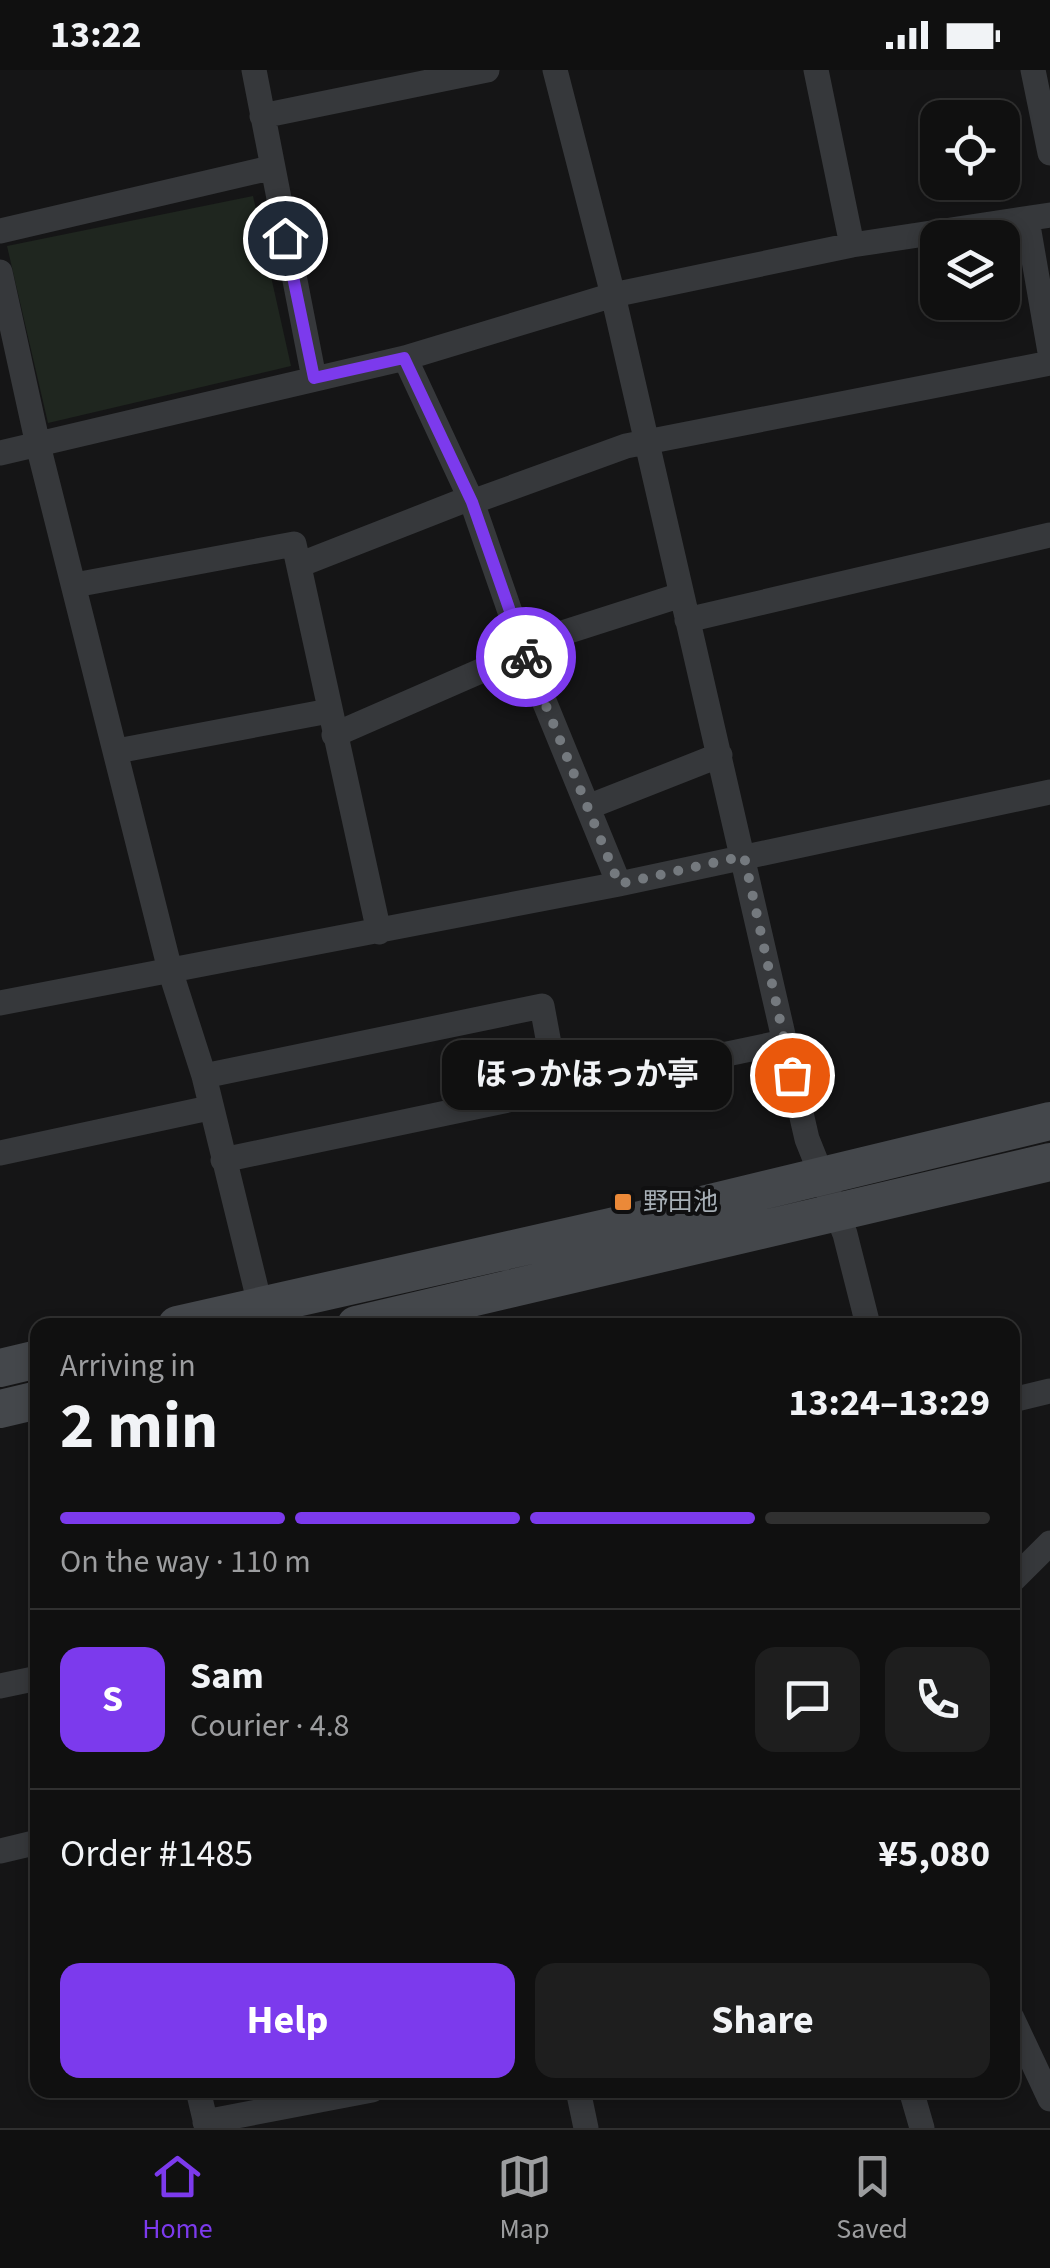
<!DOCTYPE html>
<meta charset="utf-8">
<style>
:root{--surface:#101010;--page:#1e1e1e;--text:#f1f3f6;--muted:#9c9d9f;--line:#303030;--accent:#7c3aed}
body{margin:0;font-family:"Source Sans 3","Noto Sans JP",sans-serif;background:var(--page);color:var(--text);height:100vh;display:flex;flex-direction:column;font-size:38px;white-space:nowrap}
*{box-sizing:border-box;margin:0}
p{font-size:32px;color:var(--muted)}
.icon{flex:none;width:55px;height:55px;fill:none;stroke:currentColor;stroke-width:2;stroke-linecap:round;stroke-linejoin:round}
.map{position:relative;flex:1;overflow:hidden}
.sheet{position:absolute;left:30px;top:1248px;width:990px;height:780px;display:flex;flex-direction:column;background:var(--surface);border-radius:20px;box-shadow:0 5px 15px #0003,0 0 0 2px var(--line)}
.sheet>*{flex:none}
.controls{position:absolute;left:920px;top:30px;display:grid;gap:20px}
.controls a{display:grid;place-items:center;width:100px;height:100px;border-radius:20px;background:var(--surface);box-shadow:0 5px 15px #0003,0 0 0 2px var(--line);font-size:50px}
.pin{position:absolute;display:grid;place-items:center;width:85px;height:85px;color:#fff;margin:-42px;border:5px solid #fff;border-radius:50%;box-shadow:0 2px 10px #0007}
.courier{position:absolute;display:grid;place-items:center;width:100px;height:100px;margin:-50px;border:8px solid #7c3aed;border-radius:50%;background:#fff;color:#222;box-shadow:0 2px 12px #0007}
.bubble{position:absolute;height:70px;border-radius:20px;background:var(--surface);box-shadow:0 5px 15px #0003,0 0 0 2px var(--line);font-size:32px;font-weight:700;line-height:70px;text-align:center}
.overview em{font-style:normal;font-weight:700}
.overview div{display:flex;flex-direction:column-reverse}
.overview{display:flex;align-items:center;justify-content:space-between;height:170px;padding:0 30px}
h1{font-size:65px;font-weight:700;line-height:75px}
.bar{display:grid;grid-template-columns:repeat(4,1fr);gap:15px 10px;align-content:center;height:120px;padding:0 30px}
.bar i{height:12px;border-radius:8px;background:var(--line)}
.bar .on{background:var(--accent)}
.bar p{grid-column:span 4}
.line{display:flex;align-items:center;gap:25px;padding:0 30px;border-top:2px solid var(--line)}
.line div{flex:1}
.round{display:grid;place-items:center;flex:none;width:105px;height:105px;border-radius:20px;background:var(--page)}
.button{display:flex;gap:20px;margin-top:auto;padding:20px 30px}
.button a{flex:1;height:115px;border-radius:20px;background:var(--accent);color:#fff;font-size:40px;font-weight:700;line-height:115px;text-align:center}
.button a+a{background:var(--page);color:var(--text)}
.status{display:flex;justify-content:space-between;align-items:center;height:70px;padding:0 50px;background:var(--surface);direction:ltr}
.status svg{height:28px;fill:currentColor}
.menu{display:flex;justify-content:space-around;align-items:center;height:140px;border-top:2px solid var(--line);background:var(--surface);font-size:28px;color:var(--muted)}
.menu a{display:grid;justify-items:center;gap:5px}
.menu .on{color:var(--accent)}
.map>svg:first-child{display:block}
.park{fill:#1f261f}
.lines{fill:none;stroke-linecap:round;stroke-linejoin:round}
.street{stroke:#36383b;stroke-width:25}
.secondary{stroke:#44474b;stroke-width:38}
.done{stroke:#74797e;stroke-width:10;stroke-dasharray:0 18}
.route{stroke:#7c3aed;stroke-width:12}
.poi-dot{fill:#eb8938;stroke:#101011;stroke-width:4}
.labels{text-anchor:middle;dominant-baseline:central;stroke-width:8;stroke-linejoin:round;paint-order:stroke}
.poi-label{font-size:25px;fill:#a7afb6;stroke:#101011;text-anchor:start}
</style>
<div class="status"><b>13:22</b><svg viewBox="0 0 49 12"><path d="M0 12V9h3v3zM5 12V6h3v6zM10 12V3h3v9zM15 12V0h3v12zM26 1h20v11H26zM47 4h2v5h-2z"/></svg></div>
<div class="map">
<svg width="1050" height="2058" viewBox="0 0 1050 2058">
<rect width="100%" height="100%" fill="#151516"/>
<path class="park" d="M253 126 291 296 48 353 7 176Z"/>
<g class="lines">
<path class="street" d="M254 0 314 308
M555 0 613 225 807 1069 845 1164 868 1255
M816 0 852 175
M1033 0 1050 83
M262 46 487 0
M1027 150 1050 282
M0 161 270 98
M0 202 38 375 170 900 204 1006 265 1255
M405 288 472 432 524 582 619 814
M0 383 405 288 613 225 852 175 1050 145
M472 432 626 376 1050 293
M299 495 470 428
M75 515 294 474 379 862
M687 550 1050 465
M522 576 681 525
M334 665 524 582
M117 681 329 641
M588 737 720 685
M0 933 619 814 1050 722
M204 1006 542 936 558 1022
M0 1083 209 1038
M223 1090 784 972
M1012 1330 1050 1321
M1012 1511 1050 1473
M0 1616 38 1608
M0 1781 38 1772
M1012 1948 1050 2029
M198 2020 207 2058
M578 2020 586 2058
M911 2020 922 2058
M205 2052 372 2020"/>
<path class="secondary" d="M177 1255 628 1153 1050 1051
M356 1255 1050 1092
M0 1298 38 1289
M0 1339 38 1330"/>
</g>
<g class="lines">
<path class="done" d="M526 587 619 814 744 786 792 1005"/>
<path class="route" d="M285 168 314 308 404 288 472 432 526 587"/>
</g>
<rect class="poi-dot" x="613" y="1122" width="20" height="20" rx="5"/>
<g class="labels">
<g class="poi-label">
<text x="643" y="1132">野田池</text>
</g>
</g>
</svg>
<div class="controls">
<a><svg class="icon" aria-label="locate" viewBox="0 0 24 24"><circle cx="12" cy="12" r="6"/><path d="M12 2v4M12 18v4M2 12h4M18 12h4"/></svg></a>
<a><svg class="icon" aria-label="layers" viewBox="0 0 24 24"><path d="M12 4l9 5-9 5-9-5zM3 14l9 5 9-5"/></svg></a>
</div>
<div class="pin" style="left:792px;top:1005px;background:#ea580c"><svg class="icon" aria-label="bag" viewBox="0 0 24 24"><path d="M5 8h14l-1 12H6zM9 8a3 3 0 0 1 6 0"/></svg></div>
<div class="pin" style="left:285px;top:168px;background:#1f2937"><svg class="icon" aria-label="home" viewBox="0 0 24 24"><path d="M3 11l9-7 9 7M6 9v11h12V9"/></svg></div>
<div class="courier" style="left:526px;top:587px"><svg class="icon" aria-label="bike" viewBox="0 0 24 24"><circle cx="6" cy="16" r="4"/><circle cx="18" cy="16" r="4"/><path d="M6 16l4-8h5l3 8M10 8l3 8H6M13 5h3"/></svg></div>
<div class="bubble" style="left:442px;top:970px;width:290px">ほっかほっか亭</div>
<section class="sheet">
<div class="overview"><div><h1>2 min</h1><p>Arriving in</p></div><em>13:24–13:29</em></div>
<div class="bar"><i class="on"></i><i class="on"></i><i class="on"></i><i></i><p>On the way · 110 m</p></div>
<div class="line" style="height:180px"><b class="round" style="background:var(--accent);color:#fff">S</b><div><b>Sam</b><p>Courier · 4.8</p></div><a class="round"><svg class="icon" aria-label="chat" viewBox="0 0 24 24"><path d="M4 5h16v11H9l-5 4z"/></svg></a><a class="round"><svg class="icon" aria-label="phone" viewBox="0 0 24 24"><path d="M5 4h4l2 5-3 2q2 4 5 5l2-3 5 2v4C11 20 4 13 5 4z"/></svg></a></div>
<div class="line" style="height:130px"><div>Order #1485</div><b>¥5,080</b></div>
<div class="button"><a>Help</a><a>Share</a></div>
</section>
</div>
<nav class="menu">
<a class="on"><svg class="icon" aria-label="home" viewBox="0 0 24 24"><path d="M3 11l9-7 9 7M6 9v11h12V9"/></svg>Home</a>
<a><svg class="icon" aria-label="map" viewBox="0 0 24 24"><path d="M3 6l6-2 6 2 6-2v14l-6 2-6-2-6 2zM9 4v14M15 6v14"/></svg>Map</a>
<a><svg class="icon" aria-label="saved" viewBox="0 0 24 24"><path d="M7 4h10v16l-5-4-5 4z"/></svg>Saved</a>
</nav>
